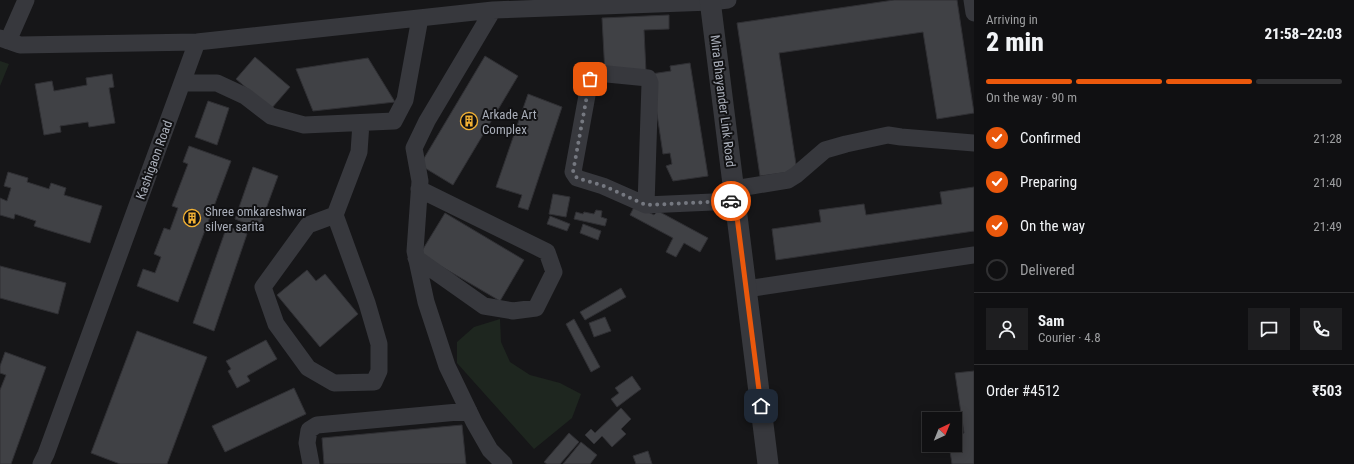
<!DOCTYPE html>
<meta charset="utf-8">
<style>
:root{--surface:#101012;--page:#1e1e20;--text:#f1f3f6;--muted:#9c9d9f;--line:#303032;--accent:#ea580c}
body{margin:0;font-family:"Roboto Condensed",sans-serif;background:var(--page);color:var(--text);height:100vh;display:flex;flex-direction:column;font-size:15px;white-space:nowrap}
*{box-sizing:border-box;margin:0}
p{font-size:13px;color:var(--muted)}
.icon{flex:none;width:22px;height:22px;fill:none;stroke:currentColor;stroke-width:2;stroke-linecap:round;stroke-linejoin:round}
.map{position:relative;flex:1;overflow:hidden}
.panel{display:flex;flex-direction:column;background:var(--surface);width:380px}
.panel>*{flex:none}
.needle{width:26px;rotate:43deg}
.buttons{position:absolute;left:922px;top:412px;display:grid;gap:8px}
.buttons a{display:grid;place-items:center;width:40px;height:40px;border-radius:0px;background:var(--surface);box-shadow:0 2px 10px #0003,0 0 0 1px var(--line);font-size:20px}
.pin{position:absolute;display:grid;place-items:center;width:34px;height:34px;color:#fff;margin:-17px;border-radius:8px;box-shadow:0 2px 6px #0006}
.courier{position:absolute;display:grid;place-items:center;width:40px;height:40px;margin:-20px;border:3px solid #ea580c;border-radius:50%;background:#fff;color:#222;box-shadow:0 1px 5px #0007}
.head em{font-style:normal;font-weight:800}
.head div{display:flex;flex-direction:column-reverse}
.head{display:flex;align-items:center;justify-content:space-between;height:68px;padding:0 12px}
h1{font-size:26px;font-weight:800;line-height:30px}
.bar{display:grid;grid-template-columns:repeat(4,1fr);gap:6px 4px;align-content:center;height:48px;padding:0 12px}
.bar i{height:5px;border-radius:3px;background:var(--line)}
.bar .current{background:var(--accent)}
.bar p{grid-column:span 4}
.line{display:flex;align-items:center;gap:10px;padding:0 12px;border-top:1px solid var(--line)}
.line div{flex:1}
.round{display:grid;place-items:center;flex:none;width:42px;height:42px;border-radius:0px;background:var(--page)}
ol{padding:0 12px;list-style:none}
li{display:flex;align-items:center;gap:12px;height:44px}
li p{margin-inline-start:auto}
li .icon{padding:4px;border-radius:50%;background:var(--accent);color:#fff;stroke-width:4}
li:last-child{color:var(--muted)}
li i{width:22px;height:22px;border:2px solid var(--line);border-radius:50%}
main{display:flex;flex:1;min-height:0}
.map>svg:first-child{display:block}
.green{fill:#1e261f}
.building{fill:#404145;stroke:#303034}
.lines{fill:none;stroke-linecap:round;stroke-linejoin:round}
.minor{stroke:#37383d;stroke-width:17}
.tertiary{stroke:#37383d;stroke-width:21}
.done{stroke:#757880;stroke-width:4;stroke-dasharray:0 7.2}
.route{stroke:#ea580c;stroke-width:5}
.labels{text-anchor:middle;dominant-baseline:central;stroke-width:4;stroke-linejoin:round;paint-order:stroke}
.street-label{font-size:13px;fill:#a8adb8;stroke:#111113}
.poi-label{font-size:13px;fill:#a8adb8;stroke:#111113;text-anchor:start}
</style>
<main>
<div class="map">
<svg width="974" height="464" viewBox="0 0 974 464">
<rect width="100%" height="100%" fill="#161618"/>
<path class="green" d="M0 61 9 64 0 86Z
M500 319 501 342 510 362 530 375 560 383 581 394 572 418 534 449 457 363V342L474 327Z"/>
<path class="building" d="M894 0H957L974 113 937 119 923 32 779 53 797 171 760 176 737 23Z
M669 15V29L644 30 646 72 605 74 602 18Z
M485 56 518 76 453 185 420 165Z
M255 57 290 87 271 109 236 79Z
M368 58 395 102 313 111 296 69Z
M690 63 708 176 673 181 666 166 672 164 670 153 663 154 651 74 671 71 670 66Z
M112 74 114 87 109 88 115 123 89 127 88 122 60 126 61 132 44 135 35 84 52 81 54 91 87 85 86 78Z
M528 94 562 107 528 210 518 207 522 195 496 187Z
M208 101 229 108 217 145 195 137Z
M189 146 231 161 178 302 137 286 143 269 155 273 161 257 154 254 164 228 170 230 178 208 172 206 188 164 183 162Z
M253 167 278 176 259 228 235 219Z
M8 172 28 178 27 182 49 189 51 183 66 188 64 195 102 206 90 243 34 226 36 221 15 214 14 219 0 215V198L7 201 11 188 4 186Z
M974 187V231L776 260 772 229 821 222 819 210 864 204 866 215 942 204 940 192Z
M553 194 570 197 566 217 549 214Z
M635 205 654 215 658 211 708 238 700 252 684 243 676 257 666 252 673 238 630 215Z
M596 210 602 211 601 217 607 219 605 226 574 219 576 212 583 214 584 212 594 214Z
M445 213 524 260 500 301 420 254Z
M550 216 570 224 567 231 547 224Z
M583 224 601 231 598 240 580 233Z
M227 226 247 234 214 331 193 323Z
M0 266 66 283 58 314 0 298Z
M307 270 316 281 325 274 358 314 320 347 277 295Z
M621 288 626 297 585 320 580 312Z
M605 317 611 331 594 337 589 323Z
M574 319 600 367 591 372 566 324Z
M137 331 207 357 167 464H120L91 453Z
M266 340 277 359 247 376 250 381 237 388 228 371 231 369 226 361Z
M5 352 46 367 11 464H0V390L6 375 0 373V366Z
M974 371V464H952L949 445H955V435L964 433 955 373Z
M632 376 641 389 617 407 611 399 619 393 615 388Z
M294 388 306 414 225 452 212 426Z
M621 408 631 419 621 429 626 434 612 447 602 436 594 444 585 435 591 429 595 433Z
M462 425 466 464H324L322 438Z
M569 433 579 442 560 464H547L544 462Z
M581 442 597 455 590 464H563Z
M648 451 652 464H636L633 456Z"/>
<g class="lines">
<path class="minor" d="M972 0 974 13
M493 10 427 121 414 148 420 181 415 251 426 302 447 366 474 422 490 450 504 464
M0 38 20 45 197 42 493 10 711 2 728 0
M8 41 26 0
M183 83H217L245 96 271 116 304 125 394 121 405 100 420 18
M734 189 788 180 796 175 825 150 846 144 888 135 901 137 974 143
M646 205 650 83 648 78 597 73 590 79 573 172 577 178 603 186 646 205 735 201
M335 215 308 225 263 287 276 324 308 368 334 383 374 382 379 371V344L367 303 335 215 359 152 361 123
M416 258 484 306 513 311 536 308 554 272 547 252 419 189
M746 289 974 255
M41 464 46 454 197 42
M311 464 307 443 309 430 317 425 469 411"/>
<path class="tertiary" d="M710 0 768 464"/>
</g>
<g class="lines">
<path class="done" d="M590 79 573 172 577 178 604 186 646 205 731 201"/>
<path class="route" d="M731 201H735L761 406"/>
</g>
<defs>
<g id="building-ring" transform="scale(0.9)"><circle r="9.5" fill="#111113" stroke="#f2b134" stroke-width="1.5"/><path d="M-4-6H4V6H1V3H-1V6H-4ZM-2.5-4.3h1.7v1.8h-1.7ZM.8-4.3h1.7v1.8H.8ZM-2.5-1h1.7V.8h-1.7ZM.8-1h1.7V.8H.8Z" fill="#f2b134"/></g>
</defs>
<g fill-rule="evenodd">
<use href="#building-ring" x="469" y="121"/>
<use href="#building-ring" x="192" y="218"/>
</g>
<g class="labels">
<g class="street-label">
<text transform="translate(723 101) rotate(83)">Mira Bhayander Link Road</text>
<text transform="translate(154 160) rotate(-70)">Kashigaon Road</text>
</g>
<g class="poi-label">
<text x="482" y="114">Arkade Art<tspan x="482" dy="15">Complex</tspan></text>
<text x="205" y="211">Shree omkareshwar<tspan x="205" dy="15">silver sarita</tspan></text>
</g>
</g>
</svg>
<div class="buttons">
<a><svg class="needle" viewBox="-14 -14 28 28"><path d="M0-13l5 13h-10z" fill="#e53935"/><path d="M0 13l5-13h-10z" fill="#9c9d9f"/></svg></a>
</div>
<div class="pin" style="left:590px;top:79px;background:#ea580c"><svg class="icon" aria-label="bag" viewBox="0 0 24 24"><path d="M5 8h14l-1 12H6zM9 8a3 3 0 0 1 6 0"/></svg></div>
<div class="pin" style="left:761px;top:406px;background:#1f2937"><svg class="icon" aria-label="home" viewBox="0 0 24 24"><path d="M3 11l9-7 9 7M6 9v11h12V9"/></svg></div>
<div class="courier" style="left:731px;top:201px"><svg class="icon" aria-label="car" viewBox="0 0 24 24"><path d="M5 17H2v-5l4-1 3-4h7l3 4 3 1v5h-3M9 17h6M6 11h13"/><circle cx="7" cy="17" r="2"/><circle cx="17" cy="17" r="2"/></svg></div>
</div>
<section class="panel">
<div class="head"><div><h1>2 min</h1><p>Arriving in</p></div><em>21:58–22:03</em></div>
<div class="bar"><i class="current"></i><i class="current"></i><i class="current"></i><i></i><p>On the way · 90 m</p></div>
<ol>
<li><svg class="icon" aria-label="check" viewBox="0 0 24 24"><path d="M5 12l5 5 9-10"/></svg>Confirmed<p>21:28</p></li>
<li><svg class="icon" aria-label="check" viewBox="0 0 24 24"><path d="M5 12l5 5 9-10"/></svg>Preparing<p>21:40</p></li>
<li><svg class="icon" aria-label="check" viewBox="0 0 24 24"><path d="M5 12l5 5 9-10"/></svg>On the way<p>21:49</p></li>
<li><i></i>Delivered</li>
</ol>
<div class="line" style="height:72px"><a class="round"><svg class="icon" aria-label="person" viewBox="0 0 24 24"><circle cx="12" cy="8" r="4"/><path d="M4 21q1-7 8-7t8 7"/></svg></a><div><b>Sam</b><p>Courier · 4.8</p></div><a class="round"><svg class="icon" aria-label="chat" viewBox="0 0 24 24"><path d="M4 5h16v11H9l-5 4z"/></svg></a><a class="round"><svg class="icon" aria-label="phone" viewBox="0 0 24 24"><path d="M5 4h4l2 5-3 2q2 4 5 5l2-3 5 2v4C11 20 4 13 5 4z"/></svg></a></div>
<div class="line" style="height:52px"><div>Order #4512</div><b>₹503</b></div>
</section>
</main>
